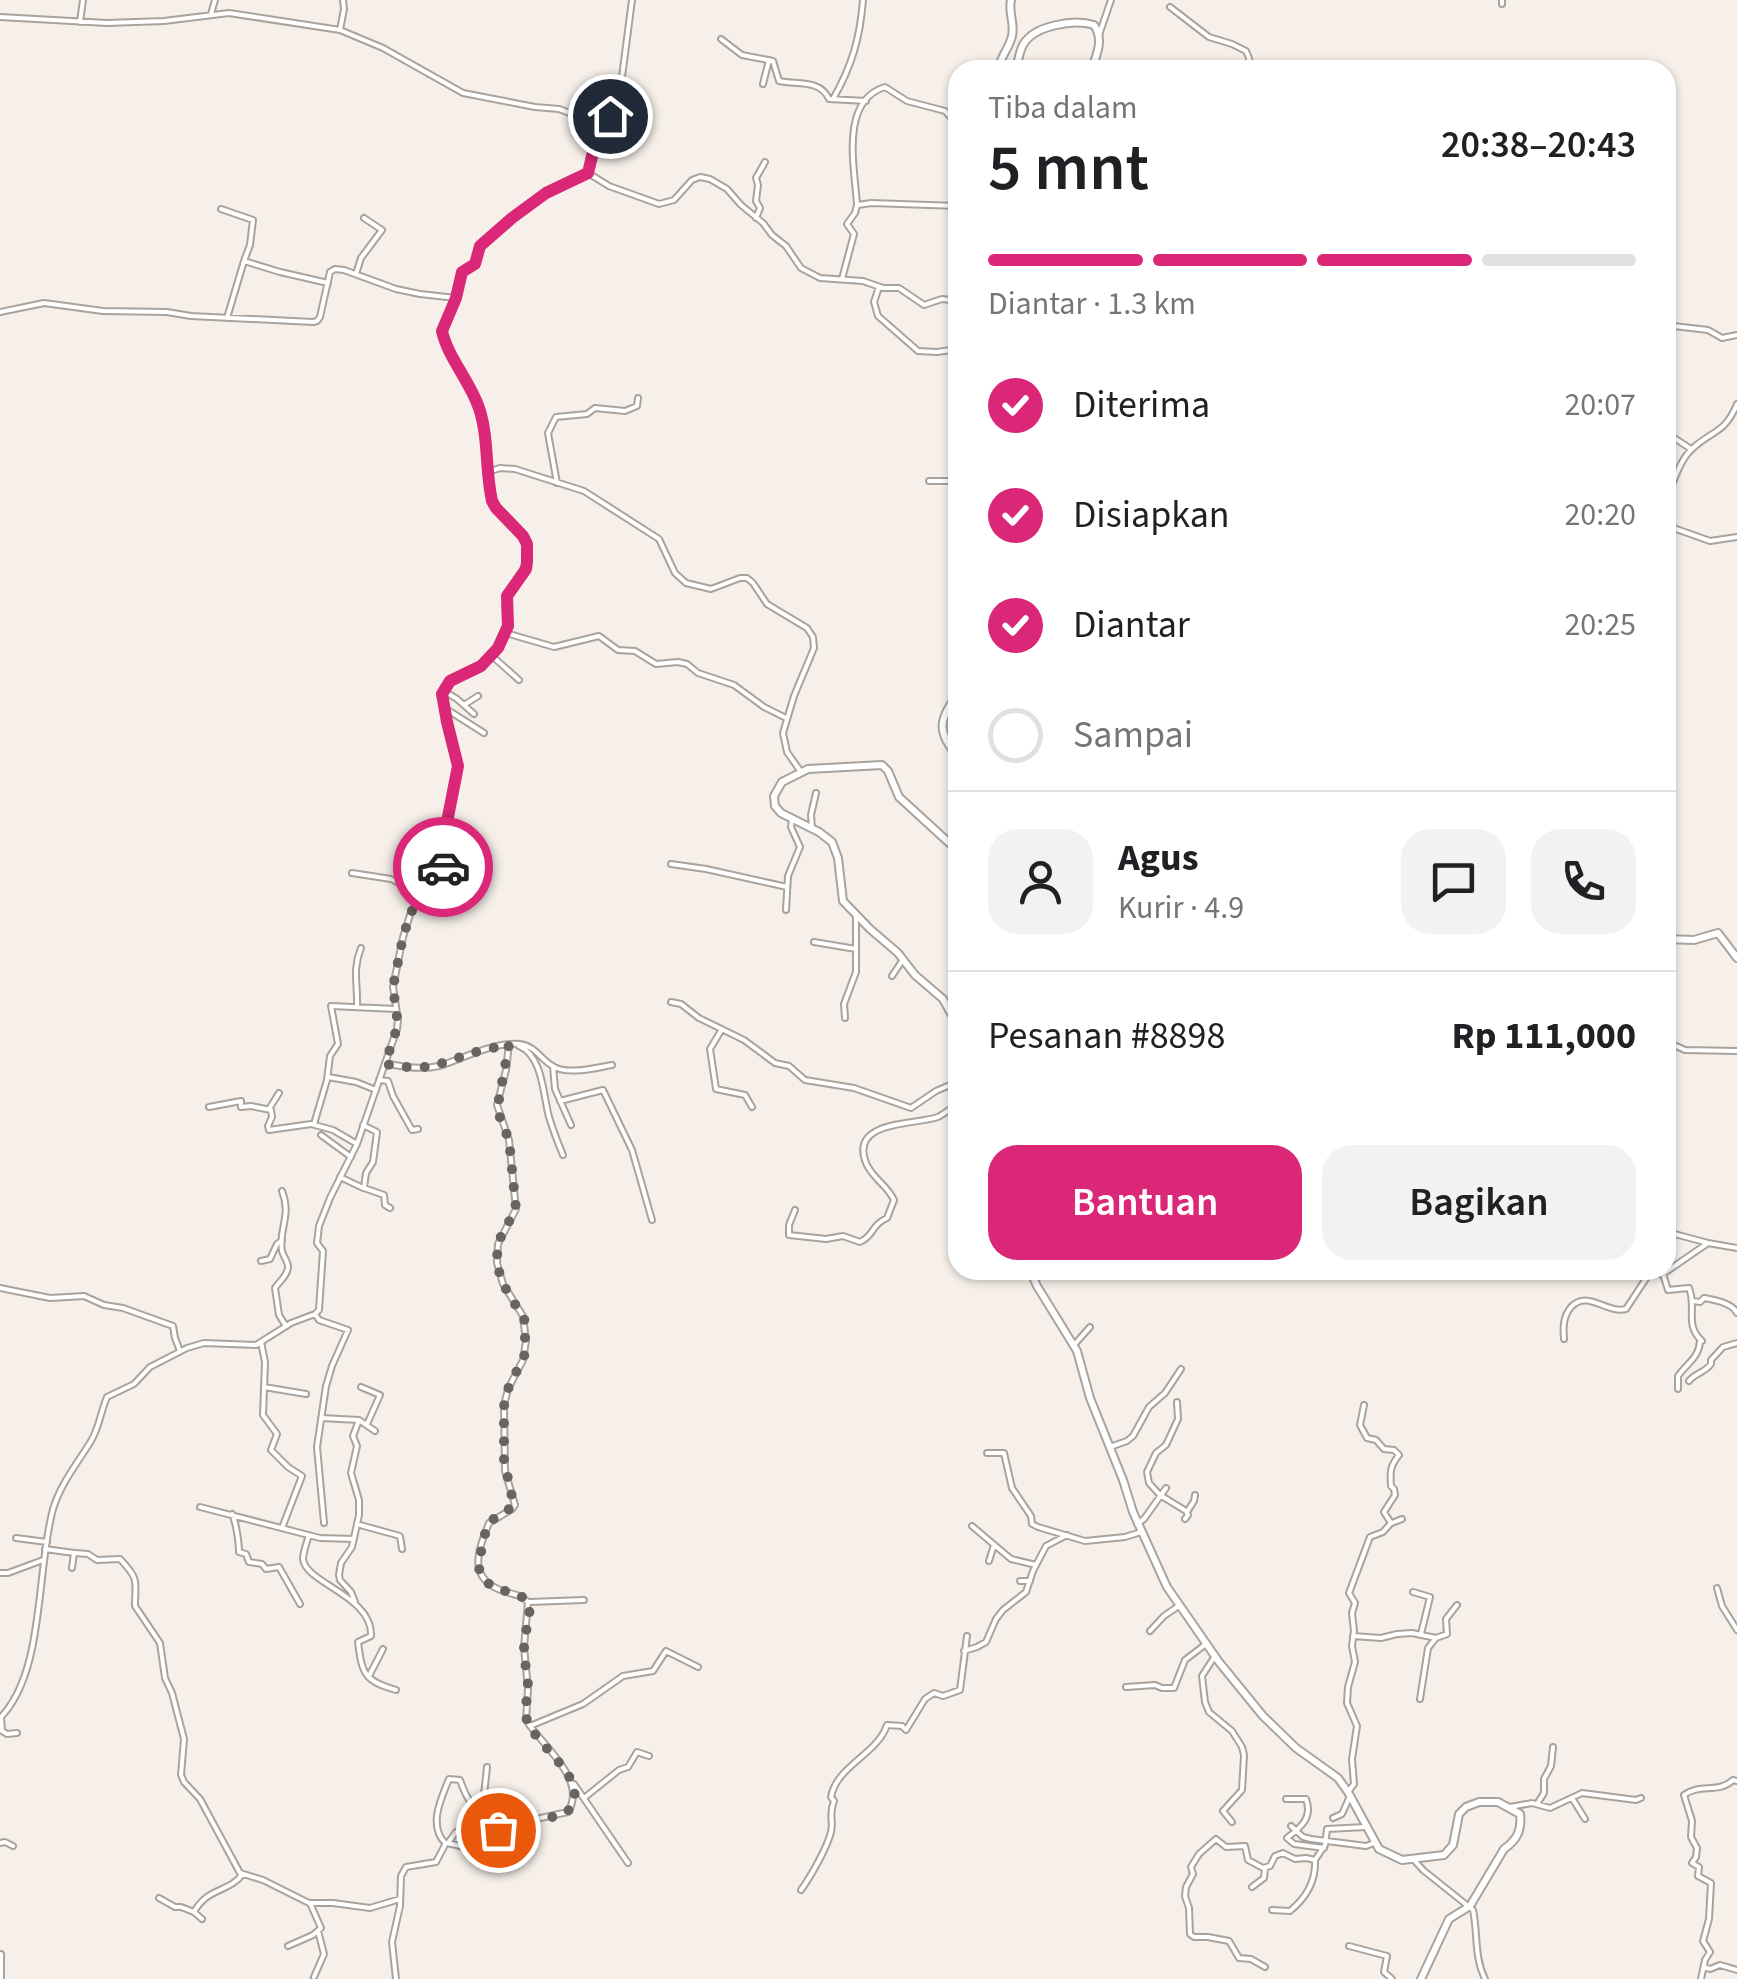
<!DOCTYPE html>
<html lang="id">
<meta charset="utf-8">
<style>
:root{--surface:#fff;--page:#f2f2f2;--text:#202124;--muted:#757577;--line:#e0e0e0;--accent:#db2777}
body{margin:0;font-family:"Source Sans 3",sans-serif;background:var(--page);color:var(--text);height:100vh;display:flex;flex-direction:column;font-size:38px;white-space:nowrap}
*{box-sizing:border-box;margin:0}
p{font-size:32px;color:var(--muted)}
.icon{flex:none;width:55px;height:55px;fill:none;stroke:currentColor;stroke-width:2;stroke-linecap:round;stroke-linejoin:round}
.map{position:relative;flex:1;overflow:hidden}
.side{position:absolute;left:948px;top:60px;width:728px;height:1220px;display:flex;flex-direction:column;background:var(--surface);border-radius:30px;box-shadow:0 2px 8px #0004}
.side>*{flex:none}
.pin{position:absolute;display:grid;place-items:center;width:85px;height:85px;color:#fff;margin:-42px;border:5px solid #fff;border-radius:50%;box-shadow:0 2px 10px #0007}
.courier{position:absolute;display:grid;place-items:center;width:100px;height:100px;margin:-50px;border:8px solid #db2777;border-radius:50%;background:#fff;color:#222;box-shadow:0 2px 12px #0007}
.head em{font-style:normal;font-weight:600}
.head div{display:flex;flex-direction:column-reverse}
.head{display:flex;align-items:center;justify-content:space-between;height:170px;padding:0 40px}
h1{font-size:65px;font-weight:600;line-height:75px}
.bar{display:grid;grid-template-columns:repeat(4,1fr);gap:15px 10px;align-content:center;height:120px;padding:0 40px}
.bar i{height:12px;border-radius:8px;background:var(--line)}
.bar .active{background:var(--accent)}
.bar p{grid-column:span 4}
.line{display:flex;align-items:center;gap:25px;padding:0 40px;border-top:2px solid var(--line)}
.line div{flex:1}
.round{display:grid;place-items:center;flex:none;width:105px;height:105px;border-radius:30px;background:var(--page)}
ol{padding:0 40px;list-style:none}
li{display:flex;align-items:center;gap:30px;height:110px}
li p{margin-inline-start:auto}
li .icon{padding:10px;border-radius:50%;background:var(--accent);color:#fff;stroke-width:4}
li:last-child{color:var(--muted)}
li i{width:55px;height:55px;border:5px solid var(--line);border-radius:50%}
.cta{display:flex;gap:20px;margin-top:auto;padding:20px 40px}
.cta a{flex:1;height:115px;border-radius:30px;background:var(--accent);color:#fff;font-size:40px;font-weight:600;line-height:115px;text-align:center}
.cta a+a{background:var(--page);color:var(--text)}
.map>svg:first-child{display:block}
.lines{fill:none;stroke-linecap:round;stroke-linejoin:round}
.street-casing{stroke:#a9a39e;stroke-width:8}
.secondary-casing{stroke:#a9a39e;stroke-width:10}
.street{stroke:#fff;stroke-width:4}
.secondary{stroke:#fff;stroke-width:6}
.done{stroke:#686461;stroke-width:10;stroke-dasharray:0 18}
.route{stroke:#db2777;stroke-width:12}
</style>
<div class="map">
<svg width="1737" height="1979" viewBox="0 0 1737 1979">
<rect width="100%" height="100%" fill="#f7f0ea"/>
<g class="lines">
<g class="street-casing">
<path id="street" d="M1502 4V0
M1170 7 1209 37 1232 44 1246 51 1249 58 1250 70
M211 14 215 0
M0 17 107 23 164 21 229 13 340 30 383 48 463 93 535 107 559 109 605 126
M80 22 83 0
M340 30 344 9 343 0
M1099 35 1111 0
M721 39 742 55 773 61 779 81C797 85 820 79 829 99L866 101
M763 84 769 60
M833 99C852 66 860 38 863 0
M588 173 609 186 659 204 674 200 692 180 700 177 710 179 727 189 741 205 763 223 772 235 786 246 801 268 820 278 863 281 883 288H899L924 305 942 299 958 301
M858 205 871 203 958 206
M221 209 253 220 250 245 244 261 280 272 328 283
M756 218 760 208 756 201 758 185 756 178 765 162
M356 274 361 258 382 230 364 218
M842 279 854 234 847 224 855 213 857 205C855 169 839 101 885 87L907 101 945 111 958 126
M879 287 874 302 878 316 918 351 937 352 958 349
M0 312 44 303 103 311 167 312 191 316 313 322 317 321 320 317 330 272 335 269 344 270 396 289 420 294 456 298
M227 318 244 261
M1665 325 1708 330 1722 338 1737 335
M1665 432 1691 449
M488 472 500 468 515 469 584 491 659 539 675 573 686 583 711 589 740 578H747L753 583 767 604 807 628 813 637 814 648 794 696 783 733 787 752 801 772
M929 481H958
M557 483 548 433 556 417 587 414 595 408 625 411 637 406 638 398
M1665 500C1674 484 1678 462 1692 449 1712 430 1725 434 1737 404
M1665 525 1710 541 1737 537
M506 633 554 647 599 636 618 650 635 651 656 664 678 662 687 664 698 673 734 685 764 707 786 718
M492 656 519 680
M444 691 457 699 474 714
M464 705 478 696
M443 707 484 733
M812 828 811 815 816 793
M671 864 706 869 787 887
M352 873 391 879 425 896
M786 910 788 876 800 847 791 827 792 819
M814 942 856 949
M892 976 902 961
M671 1002 681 1004 699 1018 744 1040 775 1063 789 1066 805 1080 854 1088 911 1108 936 1091 957 1082
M357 1007C358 984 352 970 361 948
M845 1018 844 1004 856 972V916
M722 1029 710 1049 716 1089 745 1095 752 1107
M1665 1041 1685 1050 1737 1051
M519 1046C543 1056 543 1095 549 1117 553 1130 558 1143 563 1155
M385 1063C402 1067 422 1070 439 1066 462 1059 496 1041 520 1044 535 1046 540 1058 551 1065 566 1076 595 1068 612 1065
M553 1066 555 1089 571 1125
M328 1077 356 1082 376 1090
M379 1080 388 1081 393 1096 412 1130 418 1129
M560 1101 603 1090 632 1150 652 1220
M209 1107 241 1101V1107L251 1106 271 1110 272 1117 268 1126 269 1130 311 1124 333 1130 357 1144
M269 1109 279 1093
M314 1124 327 1080 330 1056 338 1044 331 1006 396 1009
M363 1125 377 1132 373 1162 366 1173 364 1188 384 1195 385 1205 390 1208
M321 1135 351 1157
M340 1177 363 1188
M282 1191C292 1216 278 1230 282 1251 283 1256 288 1261 288 1267 288 1275 279 1282 275 1288L279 1315 286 1326
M795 1210 789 1225V1235L826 1239 843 1236 860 1242C875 1235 870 1226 887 1218L894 1200C888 1186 872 1178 866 1163 849 1120 915 1125 938 1117 944 1114 951 1108 958 1104
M1665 1230 1671 1233 1708 1243
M261 1261 270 1259 277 1244 282 1240
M1643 1270 1649 1274H1663L1708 1243 1737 1248
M1663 1274 1668 1290 1689 1288C1697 1307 1684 1325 1702 1341H1700C1699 1358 1687 1363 1678 1376V1389
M0 1288 50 1298 84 1296 104 1305 123 1308 173 1326 175 1338 180 1351
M1693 1301 1700 1302 1704 1298C1715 1300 1732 1303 1737 1313
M315 1314 319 1320 348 1330 332 1366 326 1386 317 1447 324 1523
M1564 1339C1563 1327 1563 1317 1571 1307 1588 1289 1606 1314 1626 1309L1649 1274
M261 1342 265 1362 263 1415 277 1434 271 1450 288 1467 302 1476 282 1528
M1074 1345 1090 1327
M1689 1381C1695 1373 1706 1372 1711 1364V1360L1723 1347 1737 1343
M264 1387 306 1394
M361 1387 380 1395 368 1422
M1177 1402 1178 1419 1166 1445 1156 1453 1147 1472 1149 1483 1160 1495 1186 1511 1188 1515 1185 1519
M321 1418 359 1420 375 1431
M1110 1447 1127 1441 1133 1436 1149 1407 1165 1393 1181 1369
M987 1453H1004L1012 1488 1031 1516 1032 1524 1038 1527 1085 1541 1125 1537 1141 1532
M200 1507 320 1538 354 1539
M1187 1512 1194 1501 1195 1495
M232 1514C236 1522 239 1543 239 1552L246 1554 249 1562 262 1564 266 1569 279 1567 300 1604
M1392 1523 1402 1519
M1137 1524 1144 1519 1166 1488
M360 1525 400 1536 402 1549
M972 1526 1011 1559 1036 1565
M309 1535C307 1542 303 1552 303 1559 305 1583 373 1596 371 1636L358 1642C362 1675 365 1681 396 1690
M16 1538 47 1542
M45 1549 74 1553 72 1568
M75 1553 88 1554 97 1560 120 1559C140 1580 135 1581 135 1606L160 1643 165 1678 172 1693 184 1739 181 1775 184 1782 200 1799 240 1873 263 1880 309 1903H333L370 1908 400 1899
M989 1561 994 1545
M0 1573H8L43 1560
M1020 1581H1030
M1717 1588 1722 1606 1737 1630
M1413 1592 1430 1597 1421 1634
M355 1602 351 1592 340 1580 339 1575 341 1563 352 1547 359 1515V1500L351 1473 357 1446 353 1436 359 1420
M529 1602 584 1600
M1150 1631 1164 1616 1180 1605
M1353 1636 1381 1638 1397 1634 1412 1633 1436 1638 1428 1648 1420 1699
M1436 1638 1447 1634 1446 1619 1457 1605
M964 1651 977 1647 986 1642 996 1619 1003 1610 1026 1592 1033 1571 1046 1546 1067 1535
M1215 1656 1202 1676 1205 1702 1209 1712 1232 1731 1242 1747 1244 1755 1242 1790 1223 1811 1232 1822
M369 1676 383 1649
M1126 1687 1155 1685 1162 1688H1174L1185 1660 1206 1644
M0 1718C45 1673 36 1571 53 1509 61 1483 77 1464 91 1441 99 1428 101 1411 107 1397L134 1384 150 1367 187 1348 204 1343 256 1345 291 1323 315 1314 319 1310 323 1251 317 1243 319 1226 330 1198 357 1144 397 1029 398 1020 393 987 403 937 411 912 434 883 447 860 450 848 448 817 454 795 458 766 442 702C444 669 477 676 496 652 516 626 499 611 509 592 518 575 533 564 526 543 520 525 500 517 492 501 487 478 488 454 484 430 479 396 459 367 443 337L442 331 456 298 462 272 475 264 480 246 512 218 545 193 588 173 593 153 620 92 632 0
M1 1718 2 1731 7 1734 17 1733
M530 1726 583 1704 623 1676 653 1671 666 1651 698 1667
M574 1784 628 1863
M1348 1792 1354 1784 1352 1759 1357 1726 1347 1703 1348 1687 1355 1662 1352 1646 1354 1631 1352 1613 1355 1603 1349 1593 1370 1537 1383 1532 1391 1523 1384 1512 1395 1495 1394 1489 1391 1486C1390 1472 1390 1466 1399 1455L1394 1450 1384 1449 1376 1440 1367 1438 1360 1425 1364 1405
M584 1798 619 1770 628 1767 637 1752 649 1756
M1572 1798 1585 1819
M1286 1799H1306C1313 1818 1301 1827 1287 1838L1294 1844 1324 1848
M1537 1804 1544 1793V1779L1551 1766 1553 1747
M1510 1807 1532 1803 1550 1808 1582 1793 1636 1800 1641 1798
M1333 1818 1342 1814 1350 1796
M1291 1826 1303 1837 1311 1839 1366 1846 1374 1843
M485 1830 484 1795 487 1767
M0 1843 5 1842 13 1846
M445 1843C428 1825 441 1799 449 1779L460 1780C465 1794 470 1807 484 1812
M448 1843 456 1832 498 1830 515 1825
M1414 1860 1423 1870 1473 1910C1478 1934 1474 1957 1485 1979
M1252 1887 1264 1878 1265 1868
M801 1890C811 1876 827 1848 831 1832 834 1820 828 1816 834 1801L831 1797C837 1765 877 1755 887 1725L902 1726 906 1730 925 1699 934 1693 943 1696 960 1690 967 1636
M159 1898 175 1907H181L194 1912C208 1887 228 1893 243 1874
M1272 1910 1290 1911C1306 1898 1316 1882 1315 1860
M194 1912 202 1919
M288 1946 313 1935 321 1928 310 1903
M1349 1946 1387 1956 1384 1972 1392 1979
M1 1954V1979
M1265 1967 1251 1959 1239 1958 1229 1941 1208 1937H1194L1190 1934 1189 1908 1185 1896 1186 1887 1193 1874 1191 1867 1199 1854 1216 1839 1226 1847 1245 1846 1248 1860 1263 1868 1270 1866 1275 1856 1283 1853 1295 1859 1306 1858 1315 1860 1325 1845 1327 1829 1365 1827
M1704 1967 1710 1969 1720 1965 1737 1970
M314 1977 324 1954 318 1931
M396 1979 392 1942 400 1906 401 1876 406 1867 436 1862 446 1843C464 1845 489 1859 504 1845 510 1839 514 1830 518 1823L568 1812C588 1779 542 1746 526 1720L528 1689 524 1647 528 1602C521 1595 516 1595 506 1592 467 1580 477 1553 489 1523L512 1509 515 1505 505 1471 504 1405 508 1389 523 1360 526 1341 523 1316 503 1284 497 1263 498 1244 516 1209 509 1140 497 1105 506 1070 509 1044
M1701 1979 1705 1960 1710 1952 1703 1941 1709 1919 1711 1883 1698 1876 1699 1867 1692 1863 1696 1857 1697 1848 1691 1837 1692 1821 1684 1795C1700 1783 1718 1794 1733 1780L1737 1781"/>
</g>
<g class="secondary-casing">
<path id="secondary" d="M998 70C1000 57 1009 49 1012 36 1015 23 1008 13 1011 0
M1016 70C1018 62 1019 52 1023 45 1034 25 1074 19 1094 25 1104 39 1097 55 1091 70
M958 693C939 721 936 730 958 757
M958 851 899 797 888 771 882 765 808 769 782 782 774 796 775 806 781 813 819 832 832 842 838 858 843 901 870 929 898 953 915 975 943 999 958 1026
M1665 939 1694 940 1718 933 1737 958
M958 1079V1086
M1030 1270 1037 1286 1077 1351 1090 1398 1123 1480 1133 1512 1167 1587 1219 1662 1263 1716 1296 1748 1338 1778 1348 1792 1379 1849 1402 1860 1444 1855 1453 1845 1459 1814 1466 1807 1479 1802H1498L1520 1814C1522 1830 1517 1840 1504 1849L1470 1906 1449 1919 1421 1979"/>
</g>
<use href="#street" class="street"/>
<use href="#secondary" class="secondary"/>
</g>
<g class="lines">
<path class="done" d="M443 867 425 896 411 912 403 937 393 987 398 1025 385 1064 402 1067H431L472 1053 509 1044 498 1105 500 1118 509 1140 516 1209 502 1234 498 1244 497 1257 498 1268 503 1284 525 1321V1354L508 1389 504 1406V1460L514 1506 489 1522 482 1543 479 1572C494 1600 522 1584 530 1608 528 1622 525 1635 524 1648 524 1662 528 1675 528 1688 528 1698 523 1710 527 1720 536 1748 598 1783 565 1814L498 1830"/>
<path class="route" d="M443 867 450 850 448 817 458 766 447 722 442 694 450 681 481 666 498 648 508 626 507 596 526 569 527 562V544L523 536 496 508 492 501C485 470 489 438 479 408 470 381 448 358 442 331L456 298 462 272 475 264 480 246 512 218 546 193 588 173 593 152 610 116"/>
</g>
</svg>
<div class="pin" style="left:498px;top:1830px;background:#ea580c"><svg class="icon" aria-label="bag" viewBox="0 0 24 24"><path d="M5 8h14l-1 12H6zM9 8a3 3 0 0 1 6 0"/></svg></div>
<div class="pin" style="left:610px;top:116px;background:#1f2937"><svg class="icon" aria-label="home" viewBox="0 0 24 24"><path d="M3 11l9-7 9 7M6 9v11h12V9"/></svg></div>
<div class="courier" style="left:443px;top:867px"><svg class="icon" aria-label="car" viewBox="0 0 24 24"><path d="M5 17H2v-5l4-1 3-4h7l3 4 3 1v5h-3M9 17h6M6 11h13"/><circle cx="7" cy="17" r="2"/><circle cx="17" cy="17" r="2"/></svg></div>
<section class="side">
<div class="head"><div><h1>5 mnt</h1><p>Tiba dalam</p></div><em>20:38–20:43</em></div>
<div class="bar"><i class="active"></i><i class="active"></i><i class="active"></i><i></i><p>Diantar · 1.3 km</p></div>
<ol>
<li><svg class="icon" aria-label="check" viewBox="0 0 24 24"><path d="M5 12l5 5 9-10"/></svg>Diterima<p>20:07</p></li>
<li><svg class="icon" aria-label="check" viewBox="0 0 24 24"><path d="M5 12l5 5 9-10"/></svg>Disiapkan<p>20:20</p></li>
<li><svg class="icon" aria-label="check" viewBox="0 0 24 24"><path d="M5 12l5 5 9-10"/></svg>Diantar<p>20:25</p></li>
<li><i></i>Sampai</li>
</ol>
<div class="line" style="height:180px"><a class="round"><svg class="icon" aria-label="person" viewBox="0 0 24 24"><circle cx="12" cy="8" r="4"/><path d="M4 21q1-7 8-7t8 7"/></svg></a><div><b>Agus</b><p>Kurir · 4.9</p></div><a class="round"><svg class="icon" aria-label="chat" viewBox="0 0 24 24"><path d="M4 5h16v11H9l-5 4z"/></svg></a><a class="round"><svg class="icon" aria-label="phone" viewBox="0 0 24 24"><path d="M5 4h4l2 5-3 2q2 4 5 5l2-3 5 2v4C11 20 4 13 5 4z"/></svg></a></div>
<div class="line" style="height:130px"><div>Pesanan #8898</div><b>Rp 111,000</b></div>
<div class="cta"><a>Bantuan</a><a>Bagikan</a></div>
</section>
</div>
